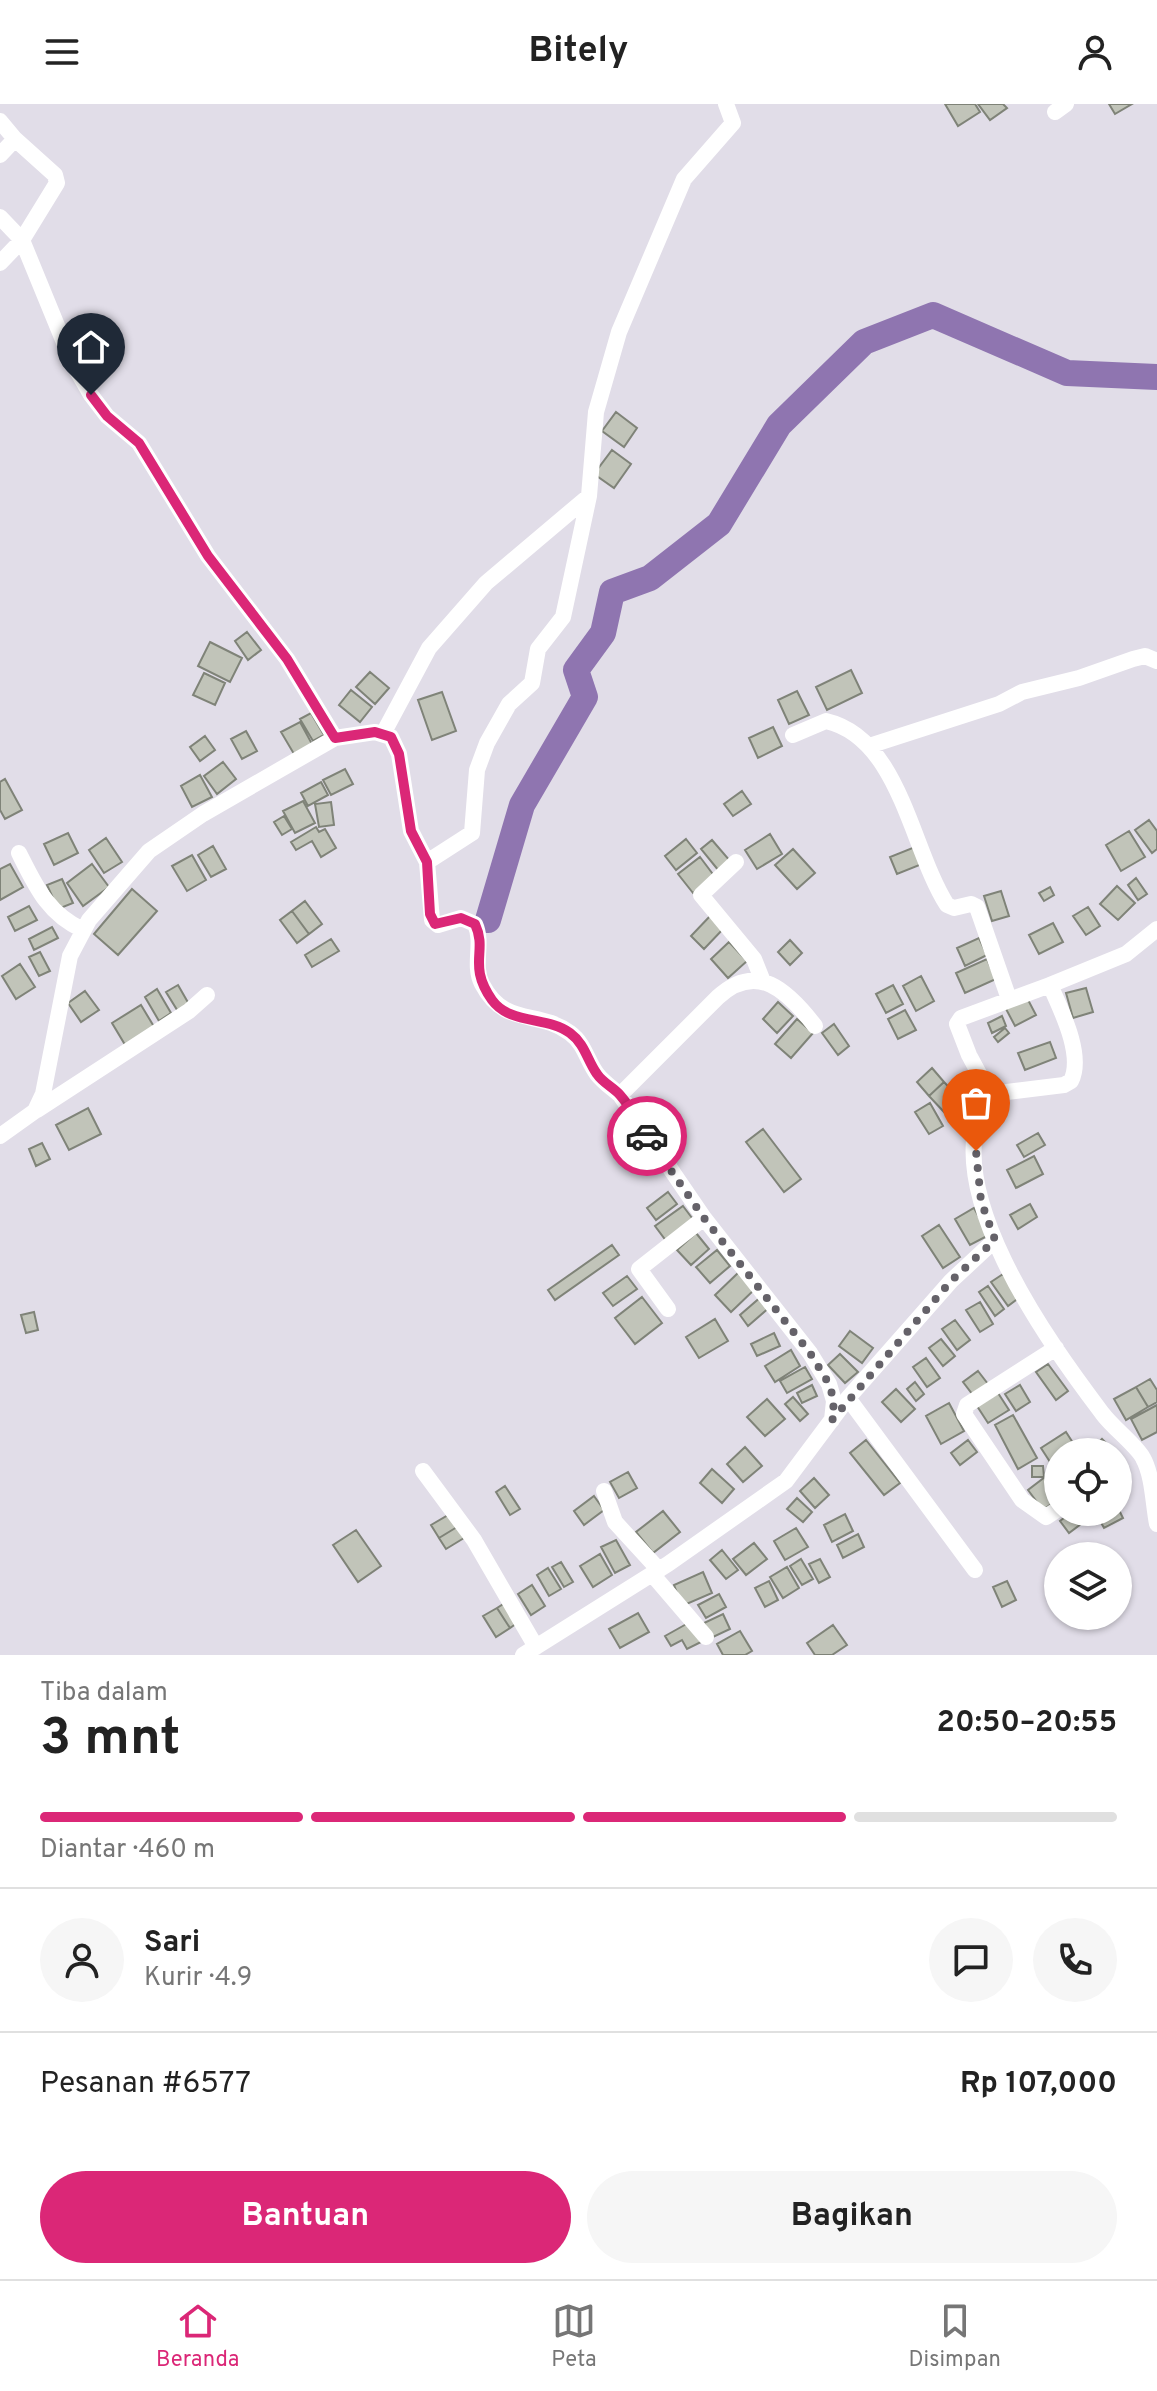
<!DOCTYPE html>
<html lang="id">
<meta charset="utf-8">
<style>
:root{--surface:#fff;--page:#f6f6f6;--text:#222;--muted:#767676;--line:#e0e0e0;--accent:#db2777}
body{margin:0;font-family:Overpass,sans-serif;background:var(--page);color:var(--text);height:100vh;display:flex;flex-direction:column;font-size:30px;white-space:nowrap}
*{box-sizing:border-box;margin:0}
p{font-size:26px;color:var(--muted)}
.icon{flex:none;width:44px;height:44px;fill:none;stroke:currentColor;stroke-width:2;stroke-linecap:round;stroke-linejoin:round}
.map{position:relative;height:1551px;overflow:hidden}
.details{display:flex;flex-direction:column;background:var(--surface);flex:1}
.details>*{flex:none}
.tools{position:absolute;left:1044px;top:1334px;display:grid;gap:16px}
.tools a{display:grid;place-items:center;width:88px;height:88px;border-radius:50%;background:var(--surface);box-shadow:0 2px 6px #0004;font-size:40px}
.pin{position:absolute;display:grid;place-items:center;width:68px;height:68px;color:#fff;margin:-82px -34px;border-radius:50% 50% 50% 0;rotate:-45deg;box-shadow:0 0 8px #0007}
.pin .icon{rotate:45deg}
.courier{position:absolute;display:grid;place-items:center;width:80px;height:80px;margin:-40px;border:6px solid #db2777;border-radius:50%;background:#fff;color:#222;box-shadow:0 2px 10px #0007}
.head em{font-style:normal;font-weight:700}
.head div{display:flex;flex-direction:column-reverse}
.head{display:flex;align-items:center;justify-content:space-between;height:136px;padding:0 40px}
h1{font-size:52px;font-weight:700;line-height:60px}
.bar{display:grid;grid-template-columns:repeat(4,1fr);gap:12px 8px;align-content:center;height:96px;padding:0 40px}
.bar i{height:10px;border-radius:6px;background:var(--line)}
.bar .active{background:var(--accent)}
.bar p{grid-column:span 4}
.line{display:flex;align-items:center;gap:20px;padding:0 40px;border-top:2px solid var(--line)}
.line div{flex:1}
.round{display:grid;place-items:center;flex:none;width:84px;height:84px;border-radius:42px;background:var(--page)}
.cta{display:flex;gap:16px;margin-top:auto;padding:16px 40px}
.cta a{flex:1;height:92px;border-radius:48px;background:var(--accent);color:#fff;font-size:32px;font-weight:700;line-height:92px;text-align:center}
.cta a+a{background:var(--page);color:var(--text)}
header{display:flex;justify-content:space-between;align-items:center;height:104px;padding:0 40px;background:var(--surface);font-size:36px;font-weight:700}
.tabs{display:flex;justify-content:space-around;align-items:center;height:112px;border-top:2px solid var(--line);background:var(--surface);font-size:22px;color:var(--muted)}
.tabs a{display:grid;justify-items:center;gap:4px}
.tabs .active{color:var(--accent)}
.map>svg:first-child{display:block}
.lines{fill:none;stroke-linecap:round;stroke-linejoin:round}
.river{stroke:#8f75b0;stroke-width:26}
.building{fill:#c1c4b9;stroke:#7f8378;stroke-width:2}
.street{stroke:#fff;stroke-width:16}
.done{stroke:#656269;stroke-width:8;stroke-dasharray:0 14.4}
.route{stroke:#db2777;stroke-width:10}
</style>
<header><svg class="icon" aria-label="menu" viewBox="0 0 24 24"><path d="M4 6h16M4 12h16M4 18h16"/></svg>Bitely<svg class="icon" aria-label="person" viewBox="0 0 24 24"><circle cx="12" cy="8" r="4"/><path d="M4 21q1-7 8-7t8 7"/></svg></header>
<div class="map">
<svg width="1157" height="1551" viewBox="0 0 1157 1551">
<rect width="100%" height="100%" fill="#e1dde8"/>
<g class="lines">
<path class="river" d="M488 816 522 701 585 593 576 566 603 529 612 488 650 474 719 420 779 321 864 238 933 211 1067 269 1157 273"/>
</g>
<path class="building" d="M945 0H975L980 8 958 22Z
M978 0H1003L1007 4 990 16Z
M1109 0H1132L1115 10Z
M616 308 637 324 624 343 602 327Z
M612 346 631 360 614 384 594 370Z
M247 528 261 546 248 556 235 537Z
M210 538 242 554 230 578 198 562Z
M851 566 862 589 827 606 816 583Z
M370 568 389 584 375 600 356 583Z
M204 569 225 579 215 601 193 591Z
M351 586 372 603 360 618 339 601Z
M797 587 809 611 789 620 778 596Z
M442 588 456 627 432 636 418 596Z
M311 609 324 631 313 637 300 615Z
M300 618 312 640 294 650 281 628Z
M773 623 782 642 758 654 749 634Z
M246 627 257 647 242 655 231 635Z
M205 632 215 646 200 657 190 643Z
M223 658 236 675 217 690 204 672Z
M345 665 353 680 331 691 323 676Z
M200 671 212 693 192 703 181 682Z
M5 675 22 706 5 715 0 706V678Z
M321 678 328 691 308 702 301 689Z
M742 687 751 700 733 712 724 700Z
M303 697 315 719 295 729 283 707Z
M331 698 334 721 319 723 315 700Z
M284 712 292 725 282 731 274 718Z
M1149 716 1157 727V745L1152 749 1135 726Z
M316 723 319 728 325 725 336 744 321 753 312 737 296 746 291 738Z
M1129 727 1145 753 1121 767 1106 741Z
M68 729 78 749 54 761 44 740Z
M770 730 782 750 757 765 745 746Z
M106 734 122 758 104 769 89 746Z
M686 735 697 749 676 766 665 752Z
M712 736 731 758 719 767 701 745Z
M213 742 226 765 211 773 198 751Z
M915 743 922 760 897 770 890 753Z
M793 745 815 769 797 785 775 761Z
M192 751 206 776 187 787 172 762Z
M700 753 715 773 693 789 678 770Z
M10 760 23 783 0 796V765Z
M92 760 109 783 83 802 67 779Z
M1136 774 1147 790 1138 796 1128 781Z
M62 775 73 799 58 805 47 781Z
M1117 782 1135 799 1118 816 1100 800Z
M1050 783 1054 791 1044 797 1039 789Z
M132 785 157 807 118 851 94 830Z
M1001 787 1009 812 992 817 984 792Z
M305 797 322 820 309 830 292 807Z
M29 802 37 816 15 827 8 813Z
M1088 803 1100 822 1086 831 1073 812Z
M292 807 309 830 297 839 280 816Z
M712 810 725 823 704 845 691 832Z
M1053 819 1063 838 1039 850 1029 831Z
M52 823 58 834 34 846 29 835Z
M979 834 987 851 965 862 957 844Z
M331 835 339 847 312 863 305 851Z
M790 836 802 849 790 861 778 848Z
M729 838 747 857 728 874 711 855Z
M40 848 50 867 39 872 29 853Z
M987 855 996 875 965 889 956 869Z
M20 860 35 883 16 895 2 872Z
M921 872 934 897 916 907 903 882Z
M178 881 190 902 179 909 166 888Z
M893 881 903 900 886 909 876 890Z
M1086 884 1093 908 1073 914 1066 889Z
M157 885 171 909 159 917 145 893Z
M85 887 99 906 81 918 68 899Z
M1026 892 1036 911 1015 922 1005 903Z
M778 898 793 912 777 929 763 915Z
M141 901 156 926 127 944 112 919Z
M905 906 916 926 898 935 888 915Z
M1002 912 1006 922 992 929 988 919Z
M797 915 813 929 791 954 775 940Z
M834 920 849 942 838 951 822 929Z
M1005 924 1009 929 998 938 994 933Z
M1050 938 1056 954 1025 966 1018 949Z
M932 964 944 978 929 992 917 978Z
M944 978 959 994 944 1008 929 992Z
M930 999 943 1022 929 1030 915 1008Z
M88 1004 101 1030 69 1046 56 1021Z
M763 1025 801 1075 784 1088 746 1038Z
M1038 1029 1045 1041 1024 1053 1017 1041Z
M42 1039 50 1055 36 1062 29 1045Z
M1034 1052 1043 1070 1016 1084 1007 1066Z
M668 1088 677 1100 656 1116 647 1104Z
M1030 1100 1037 1113 1018 1125 1010 1111Z
M683 1102 695 1118 667 1138 655 1122Z
M974 1104 989 1131 970 1141 955 1115Z
M939 1121 960 1153 943 1164 922 1132Z
M696 1129 709 1145 691 1161 677 1146Z
M612 1141 619 1151 555 1196 548 1186Z
M717 1146 730 1162 710 1179 696 1163Z
M739 1168 755 1185 731 1208 715 1191Z
M1003 1170 1020 1193 1008 1202 991 1178Z
M627 1172 637 1185 613 1202 603 1189Z
M988 1182 1004 1205 995 1212 979 1188Z
M762 1192 771 1202 748 1222 740 1211Z
M642 1193 662 1219 635 1240 615 1214Z
M980 1198 993 1220 980 1228 966 1206Z
M34 1208 38 1226 26 1229 21 1211Z
M715 1215 728 1237 699 1254 686 1233Z
M955 1216 970 1236 957 1246 942 1225Z
M850 1227 873 1244 862 1259 839 1242Z
M774 1229 780 1242 757 1252 751 1240Z
M941 1235 955 1252 943 1262 929 1244Z
M791 1246 800 1262 775 1278 765 1262Z
M840 1250 858 1268 845 1279 828 1261Z
M926 1254 940 1274 927 1283 913 1263Z
M1048 1260 1068 1287 1056 1296 1036 1268Z
M805 1263 812 1275 787 1289 780 1277Z
M978 1267 988 1280 973 1291 963 1278Z
M1150 1275 1157 1286V1298L1148 1303 1136 1283Z
M915 1278 924 1290 916 1297 907 1285Z
M812 1281 817 1292 802 1299 797 1289Z
M1020 1281 1030 1298 1016 1307 1005 1290Z
M1136 1283 1148 1303 1126 1316 1114 1295Z
M896 1285 915 1305 901 1318 882 1298Z
M998 1289 1009 1306 988 1319 977 1302Z
M793 1293 808 1310 800 1317 785 1300Z
M767 1295 785 1315 765 1332 747 1313Z
M949 1299 964 1327 941 1340 926 1312Z
M1157 1301V1328L1142 1336 1131 1315Z
M1013 1311 1037 1354 1018 1365 995 1321Z
M1066 1328 1077 1345 1058 1348V1358L1052 1361 1041 1344Z
M1102 1335 1115 1348H1089Z
M866 1336 900 1379 884 1391 850 1349Z
M968 1336 977 1348 960 1361 951 1349Z
M745 1343 762 1362 743 1378 727 1360Z
M1032 1362H1043L1044 1373H1032Z
M712 1365 734 1385 722 1399 700 1379Z
M628 1368 637 1384 619 1394 610 1378Z
M1045 1373 1058 1395 1043 1406 1028 1386Z
M814 1374 829 1391 815 1404 800 1387Z
M505 1382 520 1405 510 1411 496 1388Z
M594 1392 604 1406 584 1421 574 1407Z
M797 1394 812 1408 803 1418 787 1405Z
M1118 1404 1123 1414 1104 1424 1098 1413 1118 1408Z
M663 1407 680 1428 653 1449 636 1428Z
M1072 1408 1081 1420 1069 1429 1060 1417Z
M450 1410 457 1423 439 1434 431 1421Z
M845 1410 853 1427 832 1438 824 1421Z
M457 1423 464 1434 446 1445 439 1434Z
M796 1424 808 1443 785 1456 774 1437Z
M356 1426 381 1462 358 1478 333 1441Z
M858 1430 864 1443 843 1454 837 1441Z
M616 1436 630 1461 615 1469 601 1443Z
M754 1439 767 1455 746 1471 733 1455Z
M722 1446 738 1466 726 1475 710 1456Z
M600 1450 612 1471 593 1483 580 1462Z
M801 1455 813 1475 802 1481 790 1462Z
M820 1455 830 1473 819 1479 809 1460Z
M561 1458 573 1478 564 1483 552 1463Z
M787 1463 799 1484 783 1494 770 1473Z
M548 1464 561 1485 549 1492 537 1471Z
M703 1468 712 1489 682 1502 674 1481Z
M769 1477 778 1496 765 1503 755 1484Z
M1007 1477 1016 1496 1002 1503 993 1483Z
M532 1481 545 1502 531 1511 518 1490Z
M719 1490 726 1503 706 1514 698 1501Z
M505 1499 517 1519 510 1524 497 1504Z
M497 1504 510 1524 496 1533 483 1512Z
M638 1509 649 1528 620 1544 609 1525Z
M723 1510 730 1525 711 1534 704 1519Z
M690 1518 701 1538 687 1545 682 1536 671 1542 665 1532Z
M833 1521 847 1541 832 1551H815L807 1539Z
M740 1527 752 1547 745 1551H723L717 1540Z"/>
<g class="lines">
<path class="street" d="M1055 8 1066 0
M0 17 15 35 0 51
M0 113 22 136 72 258 91 291 107 312 139 339 208 452 287 555 335 634
M0 159 22 136 57 79 55 71 15 35
M384 628 429 544 486 479 589 392
M793 631 826 617C900 634 911 745 947 801L954 804 971 800 977 803 1009 895
M872 641 999 600 1022 588 1079 574 1133 555 1145 552 1157 557
M19 749C36 783 48 810 83 826
M427 758 472 729 477 666 487 639 509 600 532 579 538 545 563 513 589 392 596 308 619 228 684 75 733 19 726 0
M736 758 701 791 754 855 762 875
M1157 825 1126 850 1050 881C1061 906 1084 951 1071 977L1064 981 990 990C930 1077 1050 1240 1102 1309 1112 1323 1137 1342 1143 1354 1153 1372 1153 1400 1157 1420
M990 990 969 951 957 920 961 914 1050 881
M620 991 704 1114 810 1249 829 1280 834 1297 832 1316
M37 1006 189 907 207 891
M0 1032 35 1007 43 990 70 852 89 816 149 747 203 710 335 634 375 628 391 633 399 650 411 727 427 758 432 816 438 821 461 814 475 820C484 840 472 860 482 880 505 924 538 905 570 929 585 940 587 957 597 970 603 978 612 984 620 991L718 893C757 857 788 887 815 922
M668 1205 639 1165 704 1114
M1056 1244 967 1301 964 1310 1022 1396 1046 1413 1058 1405
M848 1294 975 1466
M423 1367 474 1436 536 1543
M604 1387 615 1418 659 1466
M652 1470 706 1533
M523 1551 668 1460 786 1377 848 1294 951 1177 995 1136"/>
</g>
<g class="lines">
<path class="done" d="M647 1032 704 1114 810 1249 829 1280 834 1297 832 1316 951 1177 995 1136 981 1097 976 1047"/>
<path class="route" d="M91 291 107 312 139 339 208 452 287 555 335 634 375 628 391 633 399 650 411 727 427 758 430 810 435 820 461 814 475 820C488 848 467 860 492 896 510 921 547 912 570 929 585 940 587 956 597 970 603 979 613 983 620 991 630 1002 638 1018 647 1032"/>
</g>
</svg>
<div class="tools">
<a><svg class="icon" aria-label="locate" viewBox="0 0 24 24"><circle cx="12" cy="12" r="6"/><path d="M12 2v4M12 18v4M2 12h4M18 12h4"/></svg></a>
<a><svg class="icon" aria-label="layers" viewBox="0 0 24 24"><path d="M12 4l9 5-9 5-9-5zM3 14l9 5 9-5"/></svg></a>
</div>
<div class="pin" style="left:976px;top:1047px;background:#ea580c"><svg class="icon" aria-label="bag" viewBox="0 0 24 24"><path d="M5 8h14l-1 12H6zM9 8a3 3 0 0 1 6 0"/></svg></div>
<div class="pin" style="left:91px;top:291px;background:#1f2937"><svg class="icon" aria-label="home" viewBox="0 0 24 24"><path d="M3 11l9-7 9 7M6 9v11h12V9"/></svg></div>
<div class="courier" style="left:647px;top:1032px"><svg class="icon" aria-label="car" viewBox="0 0 24 24"><path d="M5 17H2v-5l4-1 3-4h7l3 4 3 1v5h-3M9 17h6M6 11h13"/><circle cx="7" cy="17" r="2"/><circle cx="17" cy="17" r="2"/></svg></div>
</div>
<section class="details">
<div class="head"><div><h1>3 mnt</h1><p>Tiba dalam</p></div><em>20:50–20:55</em></div>
<div class="bar"><i class="active"></i><i class="active"></i><i class="active"></i><i></i><p>Diantar · 460 m</p></div>
<div class="line" style="height:144px"><a class="round"><svg class="icon" aria-label="person" viewBox="0 0 24 24"><circle cx="12" cy="8" r="4"/><path d="M4 21q1-7 8-7t8 7"/></svg></a><div><b>Sari</b><p>Kurir · 4.9</p></div><a class="round"><svg class="icon" aria-label="chat" viewBox="0 0 24 24"><path d="M4 5h16v11H9l-5 4z"/></svg></a><a class="round"><svg class="icon" aria-label="phone" viewBox="0 0 24 24"><path d="M5 4h4l2 5-3 2q2 4 5 5l2-3 5 2v4C11 20 4 13 5 4z"/></svg></a></div>
<div class="line" style="height:104px"><div>Pesanan #6577</div><b>Rp 107,000</b></div>
<div class="cta"><a>Bantuan</a><a>Bagikan</a></div>
</section>
<nav class="tabs">
<a class="active"><svg class="icon" aria-label="home" viewBox="0 0 24 24"><path d="M3 11l9-7 9 7M6 9v11h12V9"/></svg>Beranda</a>
<a><svg class="icon" aria-label="map" viewBox="0 0 24 24"><path d="M3 6l6-2 6 2 6-2v14l-6 2-6-2-6 2zM9 4v14M15 6v14"/></svg>Peta</a>
<a><svg class="icon" aria-label="saved" viewBox="0 0 24 24"><path d="M7 4h10v16l-5-4-5 4z"/></svg>Disimpan</a>
</nav>
